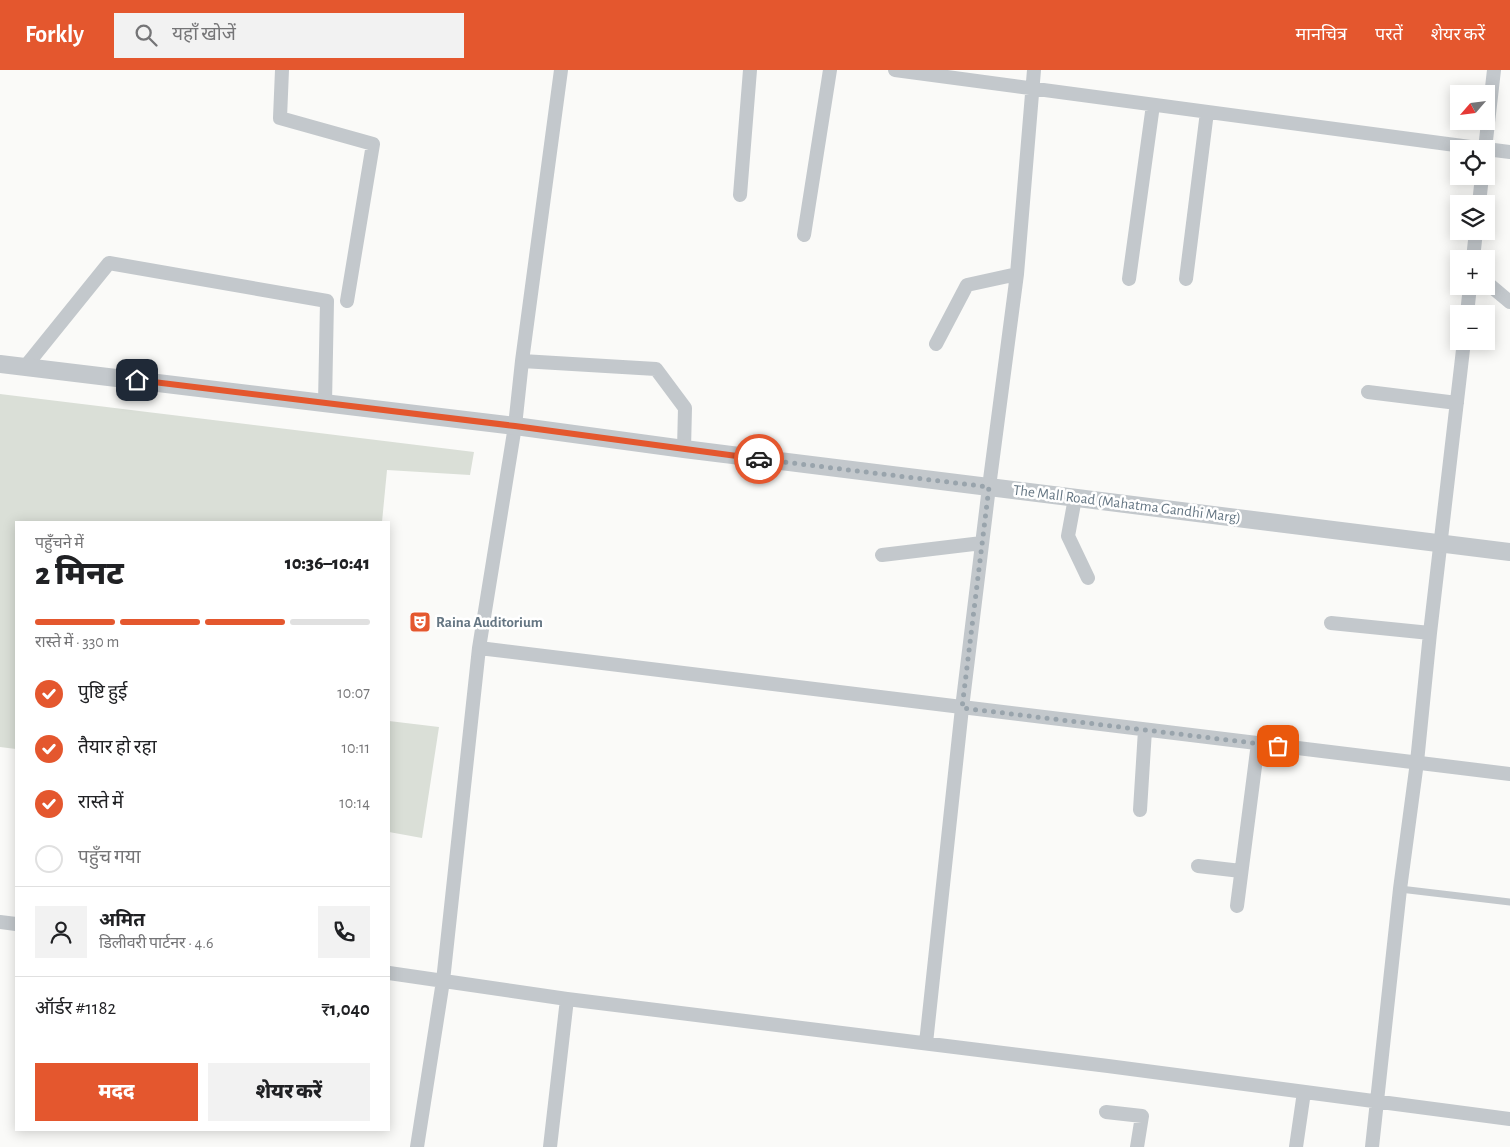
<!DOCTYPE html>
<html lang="hi">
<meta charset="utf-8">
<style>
:root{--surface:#fff;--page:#f2f2f2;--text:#202124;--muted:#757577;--line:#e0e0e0;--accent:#e4572e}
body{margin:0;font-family:"Alegreya Sans","Noto Sans Devanagari",sans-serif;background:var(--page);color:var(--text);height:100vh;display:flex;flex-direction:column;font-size:19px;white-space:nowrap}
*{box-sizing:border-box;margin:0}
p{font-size:16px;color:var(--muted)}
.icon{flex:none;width:28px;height:28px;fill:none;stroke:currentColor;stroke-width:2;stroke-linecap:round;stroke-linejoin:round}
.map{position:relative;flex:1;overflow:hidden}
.sheet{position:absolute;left:15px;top:451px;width:375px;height:610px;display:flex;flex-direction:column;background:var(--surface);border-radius:0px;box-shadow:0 2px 12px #0003}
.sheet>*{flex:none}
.needle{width:32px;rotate:242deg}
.fabs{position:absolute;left:1450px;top:15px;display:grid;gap:10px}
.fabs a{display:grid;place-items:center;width:45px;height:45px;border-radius:0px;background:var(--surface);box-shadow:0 2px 12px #0003;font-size:25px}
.pin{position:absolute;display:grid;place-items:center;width:42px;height:42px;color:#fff;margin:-21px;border-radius:10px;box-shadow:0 2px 8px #0006}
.courier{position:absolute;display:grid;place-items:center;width:50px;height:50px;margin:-25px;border:4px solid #e4572e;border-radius:50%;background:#fff;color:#222;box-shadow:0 1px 6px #0007}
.overview em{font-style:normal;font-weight:800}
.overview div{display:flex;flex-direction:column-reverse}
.overview{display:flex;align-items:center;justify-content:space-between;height:85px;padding:0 20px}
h1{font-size:32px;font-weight:800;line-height:38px}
.bar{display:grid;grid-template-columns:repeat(4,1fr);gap:8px 5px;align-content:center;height:60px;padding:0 20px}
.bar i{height:6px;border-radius:4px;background:var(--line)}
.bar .active{background:var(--accent)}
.bar p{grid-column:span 4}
.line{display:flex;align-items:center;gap:12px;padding:0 20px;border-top:1px solid var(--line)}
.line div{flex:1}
.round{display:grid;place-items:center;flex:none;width:52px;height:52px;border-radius:0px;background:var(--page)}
ol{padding:0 20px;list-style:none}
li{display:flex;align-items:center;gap:15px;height:55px}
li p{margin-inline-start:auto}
li .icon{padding:5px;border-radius:50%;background:var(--accent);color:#fff;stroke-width:4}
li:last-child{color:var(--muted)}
li i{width:28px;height:28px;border:2px solid var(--line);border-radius:50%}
.primary-button{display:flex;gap:10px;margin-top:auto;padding:10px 20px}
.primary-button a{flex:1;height:58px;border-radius:0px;background:var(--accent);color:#fff;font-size:20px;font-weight:800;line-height:58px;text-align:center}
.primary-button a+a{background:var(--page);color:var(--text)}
header{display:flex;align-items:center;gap:30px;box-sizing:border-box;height:70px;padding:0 25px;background:var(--accent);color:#fff}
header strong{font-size:24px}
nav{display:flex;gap:28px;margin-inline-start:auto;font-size:18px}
.search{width:350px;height:45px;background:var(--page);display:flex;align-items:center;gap:12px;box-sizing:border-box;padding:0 18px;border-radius:0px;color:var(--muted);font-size:19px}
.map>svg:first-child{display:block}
.green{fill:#dadfd7}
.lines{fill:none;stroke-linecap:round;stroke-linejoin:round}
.service{stroke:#c3c8cc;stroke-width:7}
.minor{stroke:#c3c8cc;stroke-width:14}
.tertiary{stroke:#c3c8cc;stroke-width:18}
.done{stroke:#99a4ac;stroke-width:5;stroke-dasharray:0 9}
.route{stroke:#e4572e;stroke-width:6}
.labels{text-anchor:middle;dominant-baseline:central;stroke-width:5;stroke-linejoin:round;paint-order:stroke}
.street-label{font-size:15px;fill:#657683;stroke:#fff}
.poi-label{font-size:15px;font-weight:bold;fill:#657683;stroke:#fff;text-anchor:start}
</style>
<header>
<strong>Forkly</strong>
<div class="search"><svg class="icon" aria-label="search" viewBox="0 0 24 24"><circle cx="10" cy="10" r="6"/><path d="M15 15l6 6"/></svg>यहाँ खोजें</div>
<nav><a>मानचित्र</a><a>परतें</a><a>शेयर करें</a></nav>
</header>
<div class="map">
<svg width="1510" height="1077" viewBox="0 0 1510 1077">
<rect width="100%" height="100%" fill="#fafaf8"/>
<path class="green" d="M0 324 474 382 470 405 387 400 382 452H16V679L0 677Z
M389 651 439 657 422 768 389 762Z"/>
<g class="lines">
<path class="service" d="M1400 819 1510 832"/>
<path class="minor" d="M282 0 280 48 373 74 347 231
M895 0 1485 79
M1485 79 1494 0
M1486 79 1510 82
M740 125 750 0
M1479 134 1482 106
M804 165 830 0
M1473 189 1476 161
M1129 209 1153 35
M1186 209 1207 42
M1486 212 1510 232
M1467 244 1470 216
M936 274 967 215 1017 204
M522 291 656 299 685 338 684 379
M25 297 109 193 327 231 325 333
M1368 322 1457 333
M1075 428 1068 466 1088 508
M882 485 982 473
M1331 553 1430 563
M479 578 1510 704
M1140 740 1145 660
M1198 796 1241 801
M1237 836 1258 673
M0 852 16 854
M389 903 567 929 1108 996 1510 1049
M926 973 962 638 989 417 1017 204 1034 0
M1106 1042 1142 1046 1137 1077
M417 1077 443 911 479 578 515 356 522 291 561 0
M550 1077 567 929
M1296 1077 1304 1022
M1372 1077 1400 819 1417 692 1430 563 1464 271"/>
<path class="tertiary" d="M0 294 515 356 684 379 1510 482"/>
</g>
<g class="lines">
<path class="done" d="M759 389 989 417 962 638 1278 676"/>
<path class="route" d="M137 310 515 356 759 389"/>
</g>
<defs>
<g id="theatre-square" transform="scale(1.125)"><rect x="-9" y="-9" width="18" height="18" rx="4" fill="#e4572e" stroke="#fff"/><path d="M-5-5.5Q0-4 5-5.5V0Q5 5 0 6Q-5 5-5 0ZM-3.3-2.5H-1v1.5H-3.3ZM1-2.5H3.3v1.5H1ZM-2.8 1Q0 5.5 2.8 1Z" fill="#fff"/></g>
</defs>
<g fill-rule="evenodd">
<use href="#theatre-square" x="420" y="552"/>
</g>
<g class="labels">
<g class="street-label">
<text transform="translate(1127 434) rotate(7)">The Mall Road (Mahatma Gandhi Marg)</text>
</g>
<g class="poi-label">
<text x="436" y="552">Raina Auditorium</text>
</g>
</g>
</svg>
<div class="fabs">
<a><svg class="needle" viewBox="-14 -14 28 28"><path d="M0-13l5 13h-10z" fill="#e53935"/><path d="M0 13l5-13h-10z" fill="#757577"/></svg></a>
<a><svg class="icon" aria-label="locate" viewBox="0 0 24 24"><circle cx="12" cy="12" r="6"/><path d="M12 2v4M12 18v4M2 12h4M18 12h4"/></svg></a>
<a><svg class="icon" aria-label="layers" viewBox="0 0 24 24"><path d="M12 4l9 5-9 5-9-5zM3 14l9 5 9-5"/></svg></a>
<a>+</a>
<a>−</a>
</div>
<div class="pin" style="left:1278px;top:676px;background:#ea580c"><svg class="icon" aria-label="bag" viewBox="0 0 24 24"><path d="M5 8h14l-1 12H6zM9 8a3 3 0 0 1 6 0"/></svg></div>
<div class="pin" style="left:137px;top:310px;background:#1f2937"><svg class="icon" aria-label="home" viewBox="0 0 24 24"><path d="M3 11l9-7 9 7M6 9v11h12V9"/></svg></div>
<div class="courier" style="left:759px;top:389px"><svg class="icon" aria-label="car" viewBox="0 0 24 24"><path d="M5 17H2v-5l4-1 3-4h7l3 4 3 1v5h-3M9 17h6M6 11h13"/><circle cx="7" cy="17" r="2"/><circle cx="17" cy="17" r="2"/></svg></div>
<section class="sheet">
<div class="overview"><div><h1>2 मिनट</h1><p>पहुँचने में</p></div><em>10:36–10:41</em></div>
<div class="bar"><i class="active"></i><i class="active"></i><i class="active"></i><i></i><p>रास्ते में · 330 m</p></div>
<ol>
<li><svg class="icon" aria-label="check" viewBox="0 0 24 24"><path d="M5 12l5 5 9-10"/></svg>पुष्टि हुई<p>10:07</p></li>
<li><svg class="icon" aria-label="check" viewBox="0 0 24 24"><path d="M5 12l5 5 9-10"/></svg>तैयार हो रहा<p>10:11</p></li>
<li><svg class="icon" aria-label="check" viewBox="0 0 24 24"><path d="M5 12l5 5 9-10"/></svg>रास्ते में<p>10:14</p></li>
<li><i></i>पहुँच गया</li>
</ol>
<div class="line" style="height:90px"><a class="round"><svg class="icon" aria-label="person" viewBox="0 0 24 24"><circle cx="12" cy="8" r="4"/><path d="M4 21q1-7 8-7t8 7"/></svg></a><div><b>अमित</b><p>डिलीवरी पार्टनर · 4.6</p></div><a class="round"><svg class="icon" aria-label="phone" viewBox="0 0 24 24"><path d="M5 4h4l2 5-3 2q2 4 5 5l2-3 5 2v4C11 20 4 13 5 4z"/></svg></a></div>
<div class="line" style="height:65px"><div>ऑर्डर #1182</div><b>₹1,040</b></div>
<div class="primary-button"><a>मदद</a><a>शेयर करें</a></div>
</section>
</div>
